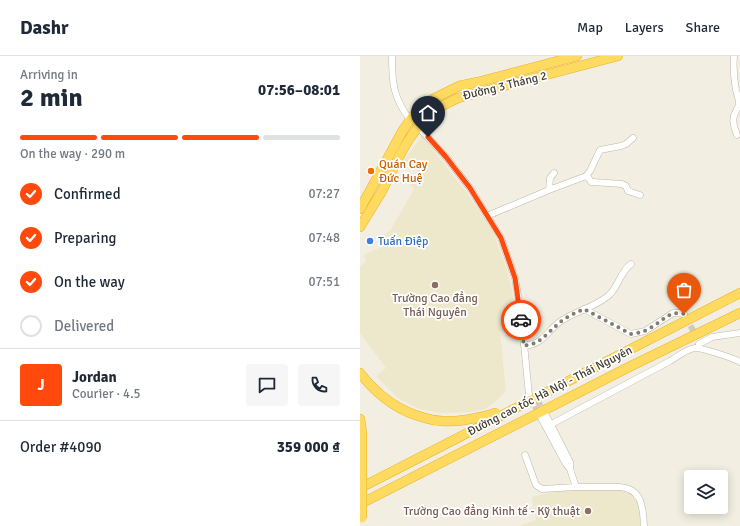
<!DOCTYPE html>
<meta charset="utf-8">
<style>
:root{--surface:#fff;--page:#f6f6f7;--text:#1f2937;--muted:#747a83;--line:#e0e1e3;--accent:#ff490d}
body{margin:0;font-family:Signika,sans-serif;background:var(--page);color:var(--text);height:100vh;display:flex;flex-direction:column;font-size:15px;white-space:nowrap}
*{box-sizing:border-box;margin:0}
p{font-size:13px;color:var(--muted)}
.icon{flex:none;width:22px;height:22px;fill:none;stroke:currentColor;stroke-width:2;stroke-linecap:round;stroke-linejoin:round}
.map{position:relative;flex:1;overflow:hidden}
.drawer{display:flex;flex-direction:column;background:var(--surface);width:360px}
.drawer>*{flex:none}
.fabs{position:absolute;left:324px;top:414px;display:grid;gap:8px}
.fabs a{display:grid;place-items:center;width:44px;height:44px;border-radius:4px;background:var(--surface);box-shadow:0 2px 10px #0003;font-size:20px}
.pin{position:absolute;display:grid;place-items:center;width:34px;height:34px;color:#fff;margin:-41px -17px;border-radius:50% 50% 50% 0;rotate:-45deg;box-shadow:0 0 4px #0007}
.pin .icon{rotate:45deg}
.courier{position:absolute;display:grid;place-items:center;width:40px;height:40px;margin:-20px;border:3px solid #ff490d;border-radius:50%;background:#fff;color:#222;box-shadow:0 1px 5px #0007}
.head em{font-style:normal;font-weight:800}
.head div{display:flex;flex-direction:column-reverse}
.head{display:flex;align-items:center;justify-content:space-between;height:68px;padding:0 20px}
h1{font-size:26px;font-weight:800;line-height:30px}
.bar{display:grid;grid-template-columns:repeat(4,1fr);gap:6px 4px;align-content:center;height:48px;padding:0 20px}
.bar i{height:5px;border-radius:3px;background:var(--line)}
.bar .selected{background:var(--accent)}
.bar p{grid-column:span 4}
.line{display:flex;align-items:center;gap:10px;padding:0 20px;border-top:1px solid var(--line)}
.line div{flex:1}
.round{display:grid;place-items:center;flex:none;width:42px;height:42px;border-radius:4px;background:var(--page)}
ol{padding:0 20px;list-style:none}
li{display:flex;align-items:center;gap:12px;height:44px}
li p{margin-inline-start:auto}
li .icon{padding:4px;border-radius:50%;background:var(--accent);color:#fff;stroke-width:4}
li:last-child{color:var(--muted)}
li i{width:22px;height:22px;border:2px solid var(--line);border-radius:50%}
header{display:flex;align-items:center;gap:24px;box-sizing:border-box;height:56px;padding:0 20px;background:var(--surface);border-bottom:1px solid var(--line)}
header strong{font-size:19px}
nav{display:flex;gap:22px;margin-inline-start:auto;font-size:14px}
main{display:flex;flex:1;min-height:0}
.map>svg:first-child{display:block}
.education{fill:#ede7cb}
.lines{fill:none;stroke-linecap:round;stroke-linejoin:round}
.minor-tunnel{stroke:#cfccbf;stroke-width:6;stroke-dasharray:6 3;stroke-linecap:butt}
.minor-casing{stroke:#beb8a5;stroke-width:7}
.highway-casing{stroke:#e7b328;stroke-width:10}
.minor{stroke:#fff;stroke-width:6}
.highway{stroke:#ffda61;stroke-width:9}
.highway-bridge-casing{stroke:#e7b328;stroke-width:10;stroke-linecap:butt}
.highway-bridge{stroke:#ffda61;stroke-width:9}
.done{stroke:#817d70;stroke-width:4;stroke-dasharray:0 7.2}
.route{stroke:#ff490d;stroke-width:5}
.food-dot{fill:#e8710a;stroke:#fff;stroke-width:1.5}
.shop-dot{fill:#3f7fe0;stroke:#fff;stroke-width:1.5}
.education-dot{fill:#8d6e63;stroke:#fff;stroke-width:1.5}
.labels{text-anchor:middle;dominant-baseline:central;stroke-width:3.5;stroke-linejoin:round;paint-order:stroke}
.street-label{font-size:12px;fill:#443f32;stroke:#fff}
.food-label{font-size:12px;fill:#c56008;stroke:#fff;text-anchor:start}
.shop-label{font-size:12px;fill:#366cbe;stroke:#fff;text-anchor:start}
.education-label{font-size:12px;fill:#785e54;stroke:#fff}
</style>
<header>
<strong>Dashr</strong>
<nav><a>Map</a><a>Layers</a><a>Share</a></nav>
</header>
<main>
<section class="drawer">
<div class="head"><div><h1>2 min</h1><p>Arriving in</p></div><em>07:56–08:01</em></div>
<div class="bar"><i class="selected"></i><i class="selected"></i><i class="selected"></i><i></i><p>On the way · 290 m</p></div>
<ol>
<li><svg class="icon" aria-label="check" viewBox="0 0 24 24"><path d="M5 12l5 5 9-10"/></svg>Confirmed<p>07:27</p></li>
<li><svg class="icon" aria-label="check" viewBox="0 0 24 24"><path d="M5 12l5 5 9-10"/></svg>Preparing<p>07:48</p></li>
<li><svg class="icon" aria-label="check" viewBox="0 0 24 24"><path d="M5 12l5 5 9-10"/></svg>On the way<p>07:51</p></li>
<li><i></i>Delivered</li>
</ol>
<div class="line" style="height:72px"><b class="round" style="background:var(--accent);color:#fff">J</b><div><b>Jordan</b><p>Courier · 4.5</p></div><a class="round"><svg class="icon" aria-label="chat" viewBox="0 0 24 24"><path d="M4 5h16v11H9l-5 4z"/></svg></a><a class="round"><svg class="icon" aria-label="phone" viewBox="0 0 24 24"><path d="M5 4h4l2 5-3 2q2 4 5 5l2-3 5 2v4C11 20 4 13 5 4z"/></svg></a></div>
<div class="line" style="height:52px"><div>Order #4090</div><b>359 000 ₫</b></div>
</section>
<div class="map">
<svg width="380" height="470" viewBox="0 0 380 470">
<rect width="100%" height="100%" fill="#f2efe2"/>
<path class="education" d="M62 80 107 137 133 176 147 214 154 244 157 274 140 275 146 335 136 345 125 353 111 356 81 357 60 353 38 342 16 320 26 312 0 277V210L6 206 4 199 24 190 20 181 30 175 54 133 50 129 61 118 44 104Z
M255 432 268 435 276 441 280 449 281 470H160L176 464 172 441 200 434Z"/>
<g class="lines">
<path class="minor-tunnel" d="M326 262 338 283
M173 337 185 357
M171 342 180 360"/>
<g class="minor-casing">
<path id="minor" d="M32 0C32 27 33 41 50 64
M374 0C373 11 374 23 376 34 377 39 380 45 379 50 378 52 377 52 376 55 371 64 374 70 377 79
M58 71 86 101 110 132 141 182 155 222 161 257 169 339
M226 120 230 115 240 94 261 90 266 88 273 82
M189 134 190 122 194 117
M127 160 189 134 226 120 228 121 231 126H233L262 128 266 130 268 135 280 139
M224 253 271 278 285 275 313 257H319L324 258
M339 288 352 281 380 277
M164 290C186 287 186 275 201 265 216 255 235 251 248 240 259 231 259 217 271 208
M185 357 210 406V413L216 431
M180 360 206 408 210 413
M186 371 310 305C317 301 326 293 335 292 343 292 373 302 380 306
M165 399 176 429 182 433 216 431H259C282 432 283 451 284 470"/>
</g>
<g class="highway-casing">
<path id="highway" d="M0 153 43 74 50 64 60 52 69 45 99 30 118 26 217 0
M0 171C7 160 14 148 21 137 37 106 49 72 79 52 85 48 92 45 98 42L258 0
M0 317C17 339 38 355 65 362 71 364 77 365 83 365 90 366 98 365 105 364 115 362 125 361 135 357
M0 363 2 377V413
M0 432 380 237
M0 448 271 310 380 257"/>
</g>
<use href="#minor" class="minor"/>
<use href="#highway" class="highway"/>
<g class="highway-bridge-casing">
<path id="highway-bridge" d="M2 462V413"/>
</g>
<use href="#highway-bridge" class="highway-bridge"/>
</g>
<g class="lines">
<path class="done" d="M161 264 164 290 176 287 183 282 200 266 209 260 224 253 271 278C278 277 284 276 290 272 303 265 309 254 324 258"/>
<path class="route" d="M68 81 86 101 110 132 141 182 155 222 161 264"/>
</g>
<circle class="food-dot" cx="11" cy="115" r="4"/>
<circle class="shop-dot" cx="10" cy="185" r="4"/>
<g class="education-dot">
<circle cx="75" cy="229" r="4"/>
<circle cx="228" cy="455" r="4"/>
</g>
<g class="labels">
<g class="street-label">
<text transform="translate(145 30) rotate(-14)">Đường 3 Tháng 2</text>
<text transform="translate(190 335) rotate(-27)">Đường cao tốc Hà Nội - Thái Nguyên</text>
</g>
<g class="food-label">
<text x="19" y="108">Quán Cay<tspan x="19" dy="14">Đức Huệ</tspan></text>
</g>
<g class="shop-label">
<text x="18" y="185">Tuấn Điệp</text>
</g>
<g class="education-label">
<text x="75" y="242">Trường Cao đẳng<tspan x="75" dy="14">Thái Nguyên</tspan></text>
<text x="220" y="455" text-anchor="end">Trường Cao đẳng Kinh tế - Kỹ thuật</text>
</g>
</g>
</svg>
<div class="fabs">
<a><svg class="icon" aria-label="layers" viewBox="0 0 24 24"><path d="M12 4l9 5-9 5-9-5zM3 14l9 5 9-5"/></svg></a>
</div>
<div class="pin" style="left:324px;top:258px;background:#ea580c"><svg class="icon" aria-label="bag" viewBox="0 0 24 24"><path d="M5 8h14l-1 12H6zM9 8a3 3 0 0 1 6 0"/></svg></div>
<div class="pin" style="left:68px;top:81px;background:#1f2937"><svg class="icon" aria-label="home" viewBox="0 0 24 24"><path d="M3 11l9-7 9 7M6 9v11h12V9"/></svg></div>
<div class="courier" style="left:161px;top:264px"><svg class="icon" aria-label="car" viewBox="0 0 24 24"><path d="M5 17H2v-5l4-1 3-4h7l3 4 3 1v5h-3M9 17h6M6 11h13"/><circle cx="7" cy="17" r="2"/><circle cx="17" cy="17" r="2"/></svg></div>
</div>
</main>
